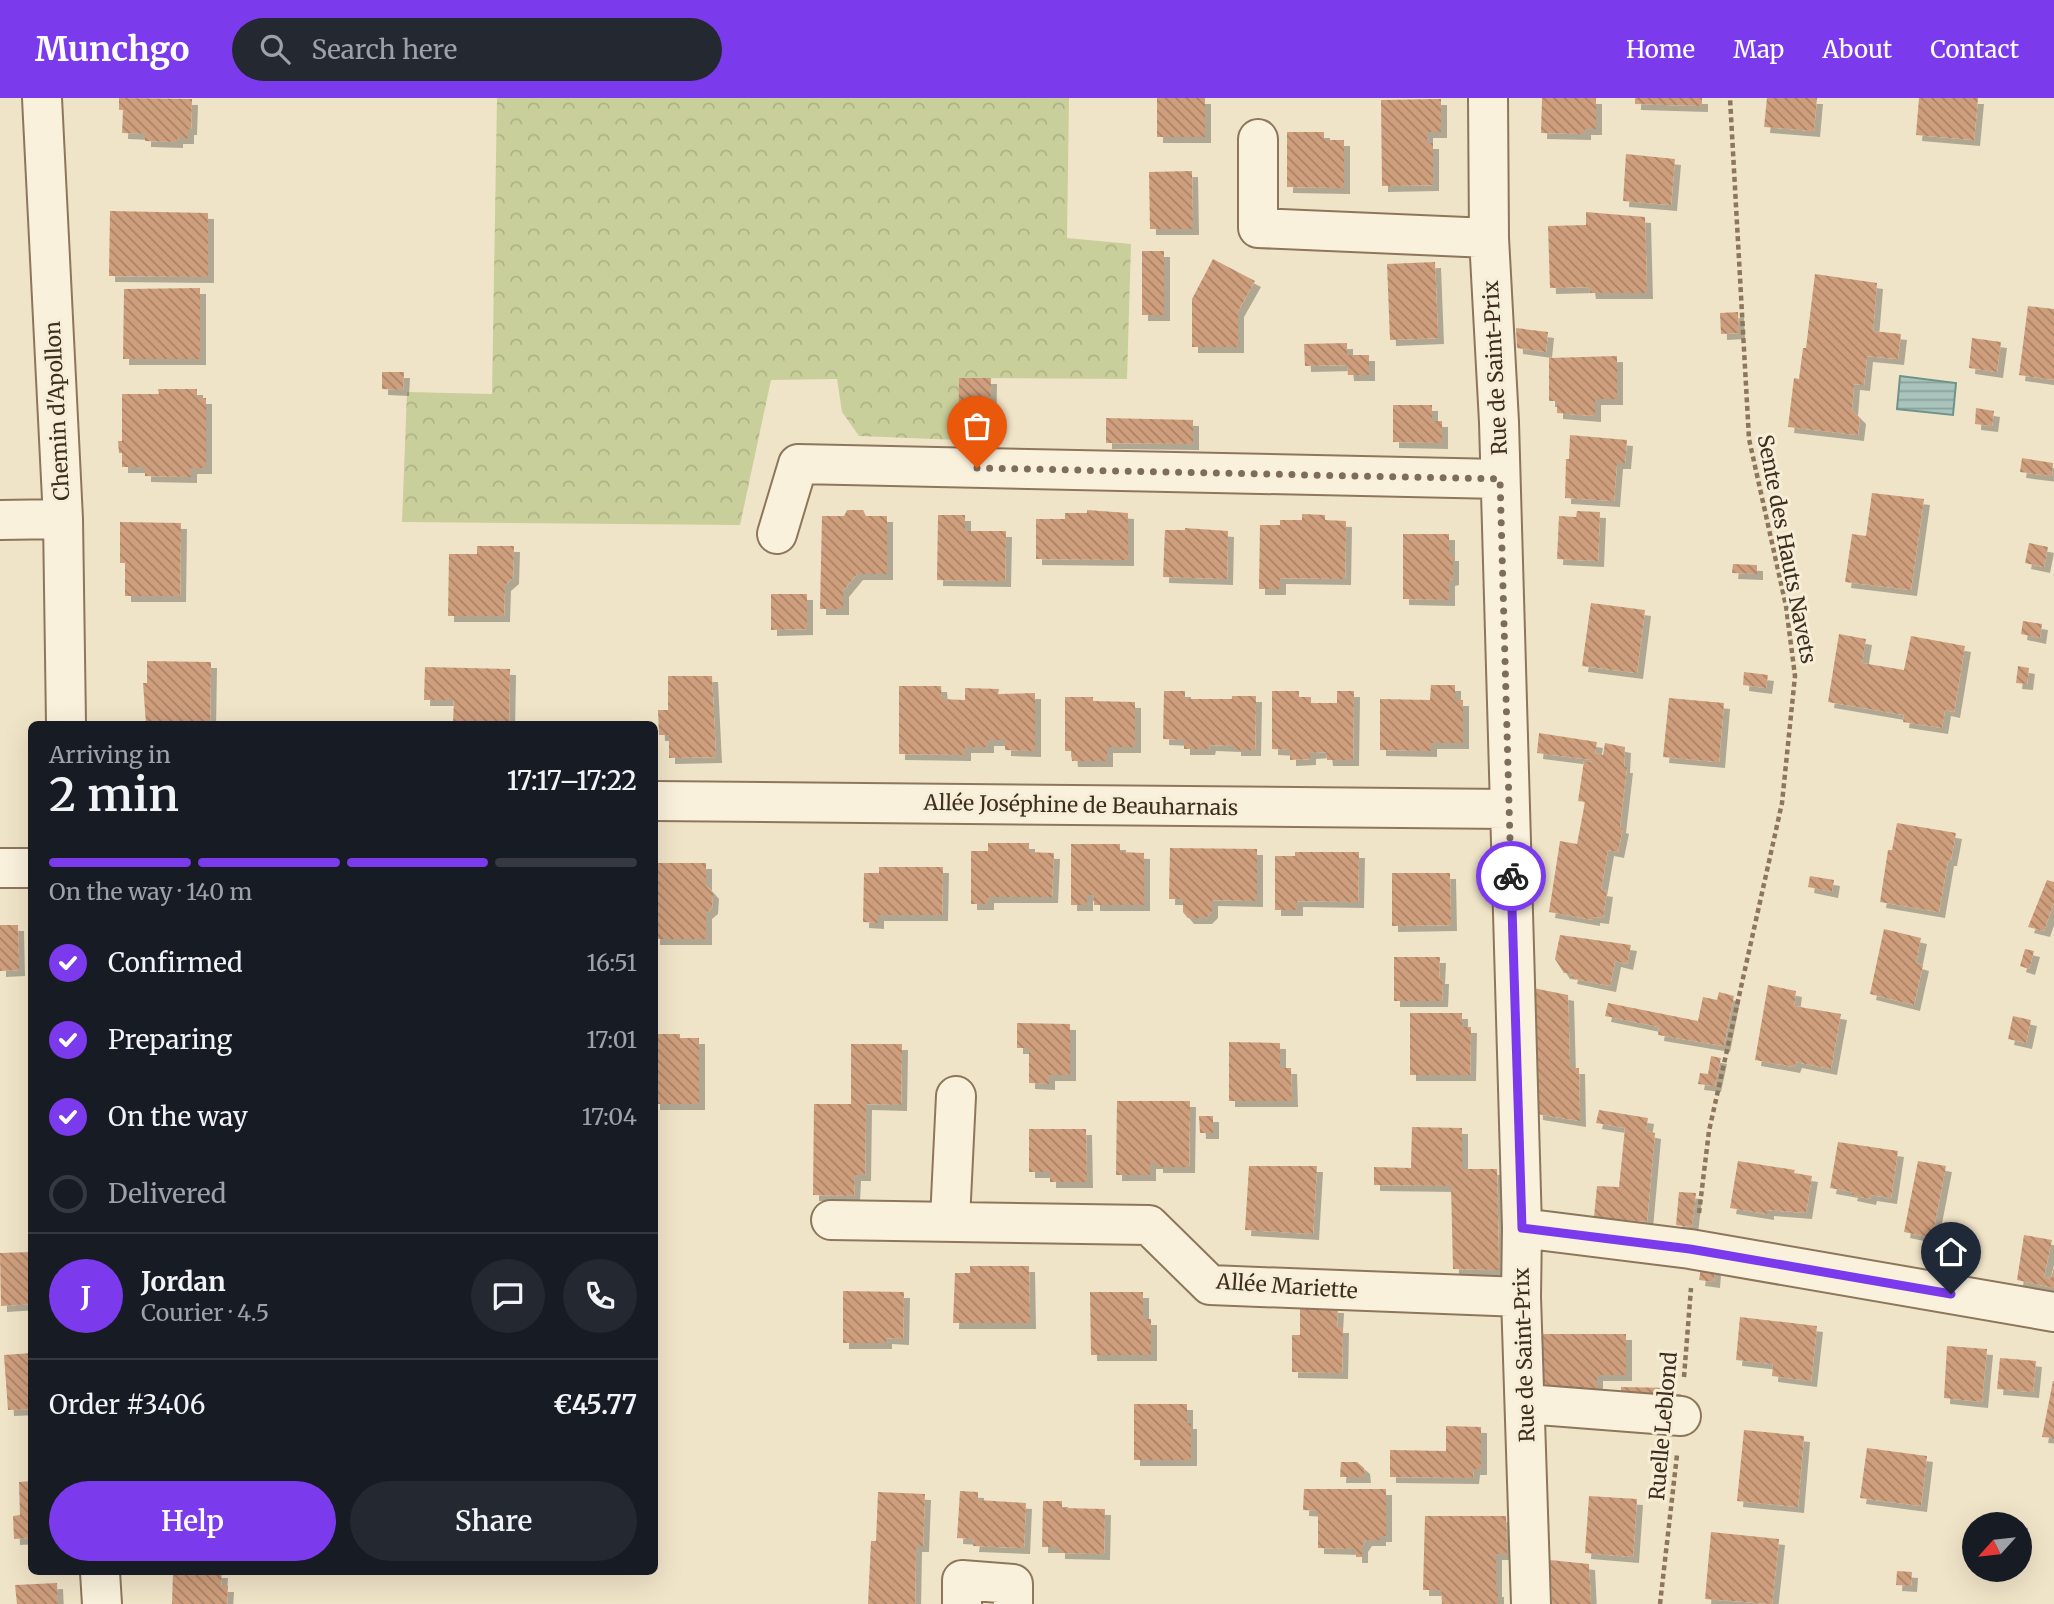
<!DOCTYPE html>
<meta charset="utf-8">
<style>
:root{--surface:#171b24;--page:#242831;--text:#f1f3f6;--muted:#9ea1a6;--line:#363941;--accent:#7c3aed}
body{margin:0;font-family:Merriweather,serif;background:var(--page);color:var(--text);height:100vh;display:flex;flex-direction:column;font-size:26px;white-space:nowrap}
*{box-sizing:border-box;margin:0}
p{font-size:23px;color:var(--muted)}
.icon{flex:none;width:38px;height:38px;fill:none;stroke:currentColor;stroke-width:2;stroke-linecap:round;stroke-linejoin:round}
.map{position:relative;flex:1;overflow:hidden}
.sheet{position:absolute;left:28px;top:623px;width:630px;height:854px;display:flex;flex-direction:column;background:var(--surface);border-radius:10px;box-shadow:0 7px 28px #0002}
.sheet>*{flex:none}
.needle{width:46px;rotate:243deg}
.fabs{position:absolute;left:1962px;top:1414px;display:grid;gap:14px}
.fabs a{display:grid;place-items:center;width:70px;height:70px;border-radius:50%;background:var(--surface);box-shadow:0 7px 28px #0002;font-size:35px}
.pin{position:absolute;display:grid;place-items:center;width:60px;height:60px;color:#fff;margin:-72px -30px;border-radius:50% 50% 50% 0;rotate:-45deg;box-shadow:0 0 7px #0007}
.pin .icon{rotate:45deg}
.courier{position:absolute;display:grid;place-items:center;width:70px;height:70px;margin:-35px;border:5px solid #7c3aed;border-radius:50%;background:#fff;color:#222;box-shadow:0 2px 9px #0007}
.overview em{font-style:normal;font-weight:600}
.overview div{display:flex;flex-direction:column-reverse}
.overview{display:flex;align-items:center;justify-content:space-between;height:119px;padding:0 21px}
h1{font-size:46px;font-weight:600;line-height:52px}
.bar{display:grid;grid-template-columns:repeat(4,1fr);gap:10px 7px;align-content:center;height:84px;padding:0 21px}
.bar i{height:9px;border-radius:5px;background:var(--line)}
.bar .current{background:var(--accent)}
.bar p{grid-column:span 4}
.line{display:flex;align-items:center;gap:18px;padding:0 21px;border-top:2px solid var(--line)}
.line div{flex:1}
.round{display:grid;place-items:center;flex:none;width:74px;height:74px;border-radius:37px;background:var(--page)}
ol{padding:0 21px;list-style:none}
li{display:flex;align-items:center;gap:21px;height:77px}
li p{margin-inline-start:auto}
li .icon{padding:7px;border-radius:50%;background:var(--accent);color:#fff;stroke-width:4}
li:last-child{color:var(--muted)}
li i{width:38px;height:38px;border:4px solid var(--line);border-radius:50%}
.primary-button{display:flex;gap:14px;margin-top:auto;padding:14px 21px}
.primary-button a{flex:1;height:80px;border-radius:42px;background:var(--accent);color:#fff;font-size:28px;font-weight:600;line-height:80px;text-align:center}
.primary-button a+a{background:var(--page);color:var(--text)}
header{display:flex;align-items:center;gap:42px;box-sizing:border-box;height:98px;padding:0 35px;background:var(--accent);color:#fff}
header strong{font-size:33px}
nav{display:flex;gap:38px;margin-inline-start:auto;font-size:24px}
.search{width:490px;height:63px;background:var(--page);display:flex;align-items:center;gap:18px;box-sizing:border-box;padding:0 24px;border-radius:38px;color:var(--muted);font-size:26px}
.map>svg:first-child{display:block}
.forest{fill:url(#forest-crowns)}
.water{fill:url(#water-rules);stroke:#6f938a;stroke-width:2}
.building{fill:url(#building-back-hatch);filter:url(#shadow)}
.lines{fill:none;stroke-linecap:round;stroke-linejoin:round}
.minor-casing{stroke:#8d765c;stroke-width:42}
.path{stroke:#8d765c;stroke-width:4.5;stroke-dasharray:5 3.5;stroke-linecap:butt}
.minor{stroke:#faf1dc;stroke-width:38}
.done{stroke:#7c6e5b;stroke-width:7;stroke-dasharray:0 12.6}
.route{stroke:#7c3aed;stroke-width:9}
.labels{text-anchor:middle;dominant-baseline:central;stroke-width:6;stroke-linejoin:round;paint-order:stroke}
.street-label{font-size:21px;fill:#3d2e20;stroke:#f7eed8}
</style>
<header>
<strong>Munchgo</strong>
<div class="search"><svg class="icon" aria-label="search" viewBox="0 0 24 24"><circle cx="10" cy="10" r="6"/><path d="M15 15l6 6"/></svg>Search here</div>
<nav><a>Home</a><a>Map</a><a>About</a><a>Contact</a></nav>
</header>
<div class="map">
<svg width="2054" height="1506" viewBox="0 0 2054 1506">
<defs>
<pattern id="forest-crowns" width="20" height="18" patternUnits="userSpaceOnUse" patternTransform="scale(1.75)"><rect width="20" height="18" fill="#c9cf9b"/><path d="M2 6a3 3 0 1 1 6 0M12 15a3 3 0 1 1 6 0" fill="none" stroke="#aeb285"/></pattern>
<pattern id="water-rules" width="6" height="5" patternUnits="userSpaceOnUse" patternTransform="scale(1.75)"><rect width="6" height="5" fill="#a9c4bc"/><path d="M0 2.5h6" fill="none" stroke="#8ba098"/></pattern>
<pattern id="building-back-hatch" width="6" height="6" patternUnits="userSpaceOnUse" patternTransform="scale(1.75)"><rect width="6" height="6" fill="#cf9f7d"/><path d="M-1 5l2 2M0 0l6 6M5-1l2 2" fill="none" stroke="#a98266"/></pattern>
<filter id="shadow"><feDropShadow dx="6" dy="6" stdDeviation="0" flood-color="#0004"/></filter>
</defs>
<rect width="100%" height="100%" fill="#f0e4c8"/>
<path class="forest" d="M497 0H1069L1067 140 1131 146 1127 281 959 280 958 342 859 338 842 314 837 281 771 282 740 427 402 424 407 294 492 296Z"/>
<path class="water" d="M1900 278 1956 285 1953 317 1897 311Z"/>
<path class="building" d="M119 0 192 1 191 31H188V40H177V44L145 43V36L122 35 123 12H119Z
M1157 0H1205V39H1157Z
M1542 0H1596V31H1585V36L1541 35Z
M1635 0H1702V8L1635 6Z
M1767 0H1817L1814 33 1764 29Z
M1919 0H1978L1974 42 1916 37Z
M1441 1V34H1427V45H1433V87L1382 88 1381 2Z
M1287 34H1324V42H1344V90L1287 89Z
M1626 56 1675 61 1671 107 1623 103Z
M1192 73 1193 131H1150L1149 74Z
M110 113 208 115V179L109 178Z
M1586 114 1645 119 1647 195H1590L1589 189 1550 190 1548 128 1586 127Z
M1142 153H1164V217H1142Z
M1213 161 1255 183 1238 213V249H1192V201Z
M1435 164 1438 240 1390 242 1387 166Z
M1815 176 1877 185 1873 233 1901 236 1898 261 1867 258 1864 287 1854 286 1852 312 1860 320 1858 337 1788 329 1794 280 1799 281 1803 250H1806Z
M200 190V261H123L124 191Z
M2028 208 2054 211V282L2019 277Z
M1738 214 1739 235 1721 236 1720 215Z
M1516 230 1548 234 1546 254 1517 250Z
M1972 240 2001 244 1997 274 1969 270Z
M1347 245V257H1369V277H1348L1347 267 1305 268 1304 246Z
M1617 258V301H1595V318L1557 315V303H1549V260Z
M382 274H404L403 292 382 291Z
M959 280H991L990 342H958Z
M158 291H197V300H206V370H191V379L145 378V369H122V355H119L118 343H122V296H159Z
M1393 307H1432V323H1442V345L1393 344Z
M1976 310 1994 313 1992 328 1975 326Z
M1106 320 1193 322V346L1106 345Z
M1570 337 1627 342 1625 365H1617L1614 403 1565 400 1566 361H1569Z
M2022 360 2053 365 2052 378 2020 374Z
M1872 395 1924 401 1911 492 1845 484 1852 436 1866 438Z
M847 412H863L866 418H887V476H857L843 493V511H820L822 418H844Z
M1087 412 1128 415V462L1036 461V421H1065V415H1087Z
M1577 413 1600 414 1598 463 1557 461 1559 418 1576 419Z
M1302 416 1325 417V422L1346 423 1345 481 1280 480V491H1259L1260 427H1280V422H1302Z
M938 417H965V433H1006L1005 483 937 482Z
M120 424 181 425 180 498H125V465H120Z
M1185 430 1228 433 1227 481 1163 479 1165 432H1185Z
M1403 436H1449V457H1453V481L1449 482V502L1403 501Z
M2029 445 2048 449 2044 469 2025 465Z
M477 448H514L513 480 505 487 504 518H448L449 456H477Z
M1733 466 1757 467V476L1732 475Z
M771 496H807V531L771 532Z
M1591 505 1645 512 1637 575 1582 568Z
M2023 523 2042 526 2040 540 2021 536Z
M1839 536 1866 541 1862 565 1904 572 1911 538 1965 548 1954 614 1945 612 1942 630 1903 624 1904 617 1828 604Z
M147 563 211 564 210 626H146L143 585H147Z
M2018 568 2029 570 2027 586 2016 585Z
M425 569 510 571 509 626H453L454 602H424Z
M1744 574 1768 577 1766 590 1743 587Z
M668 578H712L716 659 669 660V637H659L658 612H668Z
M1431 587H1455V602H1463V645H1431V653L1380 652V601L1430 602Z
M899 588H941L942 601 965 602V590L999 591 998 596 1035 595V653L1005 652V642H988V649H965V657L899 656Z
M1164 593H1185V601H1232V598H1256L1255 652H1235V648L1210 647 1209 651H1184V642L1163 641Z
M1272 593H1299V599H1311V605H1337V593H1354L1353 662H1327L1326 654 1310 655V661L1290 662V652L1272 651Z
M1065 599H1093V603L1135 604V649H1107V663H1072L1071 653H1065Z
M1669 600 1724 605 1719 664 1663 659Z
M1539 635 1597 644 1595 655 1603 657 1605 645 1625 649 1624 669H1627L1620 729 1623 730 1618 754 1608 752 1601 792 1607 793 1603 820 1594 819V822L1549 814 1560 743 1577 746 1585 704 1578 703 1584 663 1592 664V662L1537 655Z
M1897 725 1956 735 1951 762H1948L1939 814 1880 804 1888 752H1892Z
M988 745H1029V754L1054 755 1052 799H988V806H971V753H988Z
M1071 746H1120V754L1144 755V807H1094V797H1087V807H1071Z
M1170 750 1257 751V803L1212 802V814L1206 820H1188L1183 814V801H1169Z
M1295 754H1359L1358 804 1297 803V812H1275V758H1295Z
M654 765H706V787L713 795 712 810 706 815V841H654Z
M879 769H943L942 817H878V825L863 824 864 775H879Z
M1392 775H1450L1451 827 1392 828Z
M1810 778 1834 782 1832 794 1808 789Z
M2047 782 2054 784V804L2044 833 2028 829Z
M0 827H18L19 872 0 873Z
M1884 831 1921 840 1916 865 1923 867 1914 907 1870 896Z
M1560 837 1631 847 1627 866 1615 863 1610 888 1571 880 1572 876 1564 875 1555 861Z
M2025 851 2034 853 2029 871 2020 868Z
M1394 859H1440L1439 880H1443L1442 903H1394Z
M1768 887 1796 893 1794 908 1841 916 1831 971 1796 964 1794 969 1755 962Z
M1533 890 1568 897 1570 970H1579L1580 1023 1537 1016Z
M1719 894 1734 898 1724 948 1658 937 1659 929 1605 918 1608 905 1698 923 1703 899 1717 902Z
M1410 915H1462V929H1471L1470 977H1410Z
M2013 918 2031 922 2026 945 2008 941Z
M1017 925 1070 926V977H1049V986L1029 985V950H1017Z
M654 936H680V940H699V1006H654Z
M1229 944 1280 945V970H1291L1292 1003H1229Z
M851 946H902L901 1007 866 1006 865 1077H855L854 1098 813 1097 814 1006H851Z
M1711 958 1721 960 1715 988 1698 986 1700 975 1708 976Z
M1117 1003H1190L1189 1069H1157V1065H1150V1077H1116Z
M1599 1012 1648 1020 1646 1033 1655 1035 1647 1124 1594 1119 1597 1088 1619 1089 1625 1030 1596 1025Z
M1199 1018H1213V1035H1200Z
M1412 1029 1462 1030V1071H1497L1499 1172 1453 1171 1451 1088 1374 1087V1069L1411 1070Z
M1029 1031H1086L1087 1084H1050V1074H1029Z
M1838 1044 1898 1053 1891 1100 1871 1097 1870 1101 1851 1097 1852 1094 1830 1090Z
M1738 1063 1795 1072 1794 1075 1812 1078 1806 1115 1768 1112V1116L1730 1110Z
M1918 1063 1946 1068 1932 1140 1904 1134Z
M1249 1068H1317L1313 1136 1245 1132Z
M1679 1094 1696 1095 1692 1129 1676 1127Z
M2024 1137 2052 1142 2044 1179 2051 1180 2054 1170V1190L2017 1182Z
M32 1154V1206L1 1208 0 1155Z
M970 1168H1029L1030 1225H953L955 1175H970Z
M1701 1170 1715 1171 1714 1184 1699 1182Z
M843 1193 904 1194 903 1241 886 1240V1245H843Z
M1090 1194H1143V1221H1151V1257H1091Z
M1300 1208 1338 1209 1337 1229H1343L1342 1275 1292 1274V1237H1300Z
M1740 1219 1817 1228 1811 1283 1772 1278 1773 1266 1736 1262Z
M1542 1236H1626V1277H1597V1291L1621 1293V1289L1675 1290 1673 1307 1544 1294Z
M1947 1248 1987 1251 1982 1304 1944 1300Z
M32 1255V1311L8 1312 4 1257Z
M2000 1260 2036 1263 2033 1294 1997 1291Z
M2053 1283H2054V1340L2042 1339Z
M1134 1306H1187V1325H1191V1362H1134Z
M1446 1328 1481 1329V1371H1474L1473 1380 1390 1379V1352L1446 1353Z
M1744 1332 1804 1338 1798 1409 1737 1403Z
M1867 1350 1927 1358 1921 1408 1860 1400Z
M1341 1364H1357L1364 1370 1365 1379H1340Z
M32 1383V1440L14 1441 13 1418 20 1417 19 1384Z
M1304 1391H1386V1438H1380V1442H1366L1362 1448V1459H1356V1451L1318 1450V1413L1303 1412Z
M960 1393 978 1394V1402L1026 1405 1024 1450 973 1448 974 1441 957 1440Z
M878 1394 925 1396 923 1448H916L915 1506H868L871 1443H876Z
M1589 1398 1637 1401 1633 1459 1585 1455Z
M1043 1403H1062V1410L1105 1411 1104 1456 1059 1455V1449H1042Z
M1425 1418H1506L1507 1456H1496V1493H1498V1506H1442L1441 1492H1423Z
M1978 1420 2022 1424V1426H1977Z
M1711 1434 1779 1441 1772 1506 1705 1501Z
M1550 1462 1589 1466 1591 1506H1552Z
M1897 1473 1912 1474 1911 1488 1896 1487Z
M173 1474H222L221 1488H228L227 1506H172Z
M57 1485 58 1506H17L15 1487Z"/>
<g class="lines">
<g class="minor-casing">
<path id="minor" d="M42 0 63 421 66 626
M1488 0 1489 140 1499 324 1522 1130 1521 1199 1531 1506
M1258 41V130L1489 140
M0 422 63 421
M777 436 798 366 1500 381
M654 703 1508 711
M0 770H32
M831 1122 1149 1127 1210 1187 1521 1199
M950 1122 956 998
M1522 1130 1690 1151 2054 1214
M1526 1306 1681 1318
M100 1474 102 1506
M962 1506V1482L1013 1486V1506"/>
</g>
<path class="path" d="M1699 1115 1709 1033 1782 705 1795 578 1786 508 1749 341 1730 0
M1684 1279 1691 1190
M1660 1506 1677 1357"/>
<use href="#minor" class="minor"/>
</g>
<g class="lines">
<path class="done" d="M977 370 1500 381 1511 778"/>
<path class="route" d="M1511 778 1522 1130 1690 1151 1951 1196"/>
</g>
<g class="labels">
<g class="street-label">
<text transform="translate(1495 270) rotate(-93)">Rue de Saint-Prix</text>
<text transform="translate(57 313) rotate(-93)">Chemin d'Apollon</text>
<text transform="translate(1787 451) rotate(79)">Sente des Hauts Navets</text>
<text transform="translate(1081 707) rotate(1)">Allée Joséphine de Beauharnais</text>
<text transform="translate(1287 1188) rotate(4)">Allée Mariette</text>
<text transform="translate(1524 1257) rotate(-92)">Rue de Saint-Prix</text>
<text transform="translate(1663 1328) rotate(-85)">Ruelle Leblond</text>
</g>
</g>
</svg>
<div class="fabs">
<a><svg class="needle" viewBox="-14 -14 28 28"><path d="M0-13l5 13h-10z" fill="#e53935"/><path d="M0 13l5-13h-10z" fill="#9ea1a6"/></svg></a>
</div>
<div class="pin" style="left:977px;top:370px;background:#ea580c"><svg class="icon" aria-label="bag" viewBox="0 0 24 24"><path d="M5 8h14l-1 12H6zM9 8a3 3 0 0 1 6 0"/></svg></div>
<div class="pin" style="left:1951px;top:1196px;background:#1f2937"><svg class="icon" aria-label="home" viewBox="0 0 24 24"><path d="M3 11l9-7 9 7M6 9v11h12V9"/></svg></div>
<div class="courier" style="left:1511px;top:778px"><svg class="icon" aria-label="bike" viewBox="0 0 24 24"><circle cx="6" cy="16" r="4"/><circle cx="18" cy="16" r="4"/><path d="M6 16l4-8h5l3 8M10 8l3 8H6M13 5h3"/></svg></div>
<section class="sheet">
<div class="overview"><div><h1>2 min</h1><p>Arriving in</p></div><em>17:17–17:22</em></div>
<div class="bar"><i class="current"></i><i class="current"></i><i class="current"></i><i></i><p>On the way · 140 m</p></div>
<ol>
<li><svg class="icon" aria-label="check" viewBox="0 0 24 24"><path d="M5 12l5 5 9-10"/></svg>Confirmed<p>16:51</p></li>
<li><svg class="icon" aria-label="check" viewBox="0 0 24 24"><path d="M5 12l5 5 9-10"/></svg>Preparing<p>17:01</p></li>
<li><svg class="icon" aria-label="check" viewBox="0 0 24 24"><path d="M5 12l5 5 9-10"/></svg>On the way<p>17:04</p></li>
<li><i></i>Delivered</li>
</ol>
<div class="line" style="height:126px"><b class="round" style="background:var(--accent);color:#fff">J</b><div><b>Jordan</b><p>Courier · 4.5</p></div><a class="round"><svg class="icon" aria-label="chat" viewBox="0 0 24 24"><path d="M4 5h16v11H9l-5 4z"/></svg></a><a class="round"><svg class="icon" aria-label="phone" viewBox="0 0 24 24"><path d="M5 4h4l2 5-3 2q2 4 5 5l2-3 5 2v4C11 20 4 13 5 4z"/></svg></a></div>
<div class="line" style="height:91px"><div>Order #3406</div><b>€45.77</b></div>
<div class="primary-button"><a>Help</a><a>Share</a></div>
</section>
</div>
